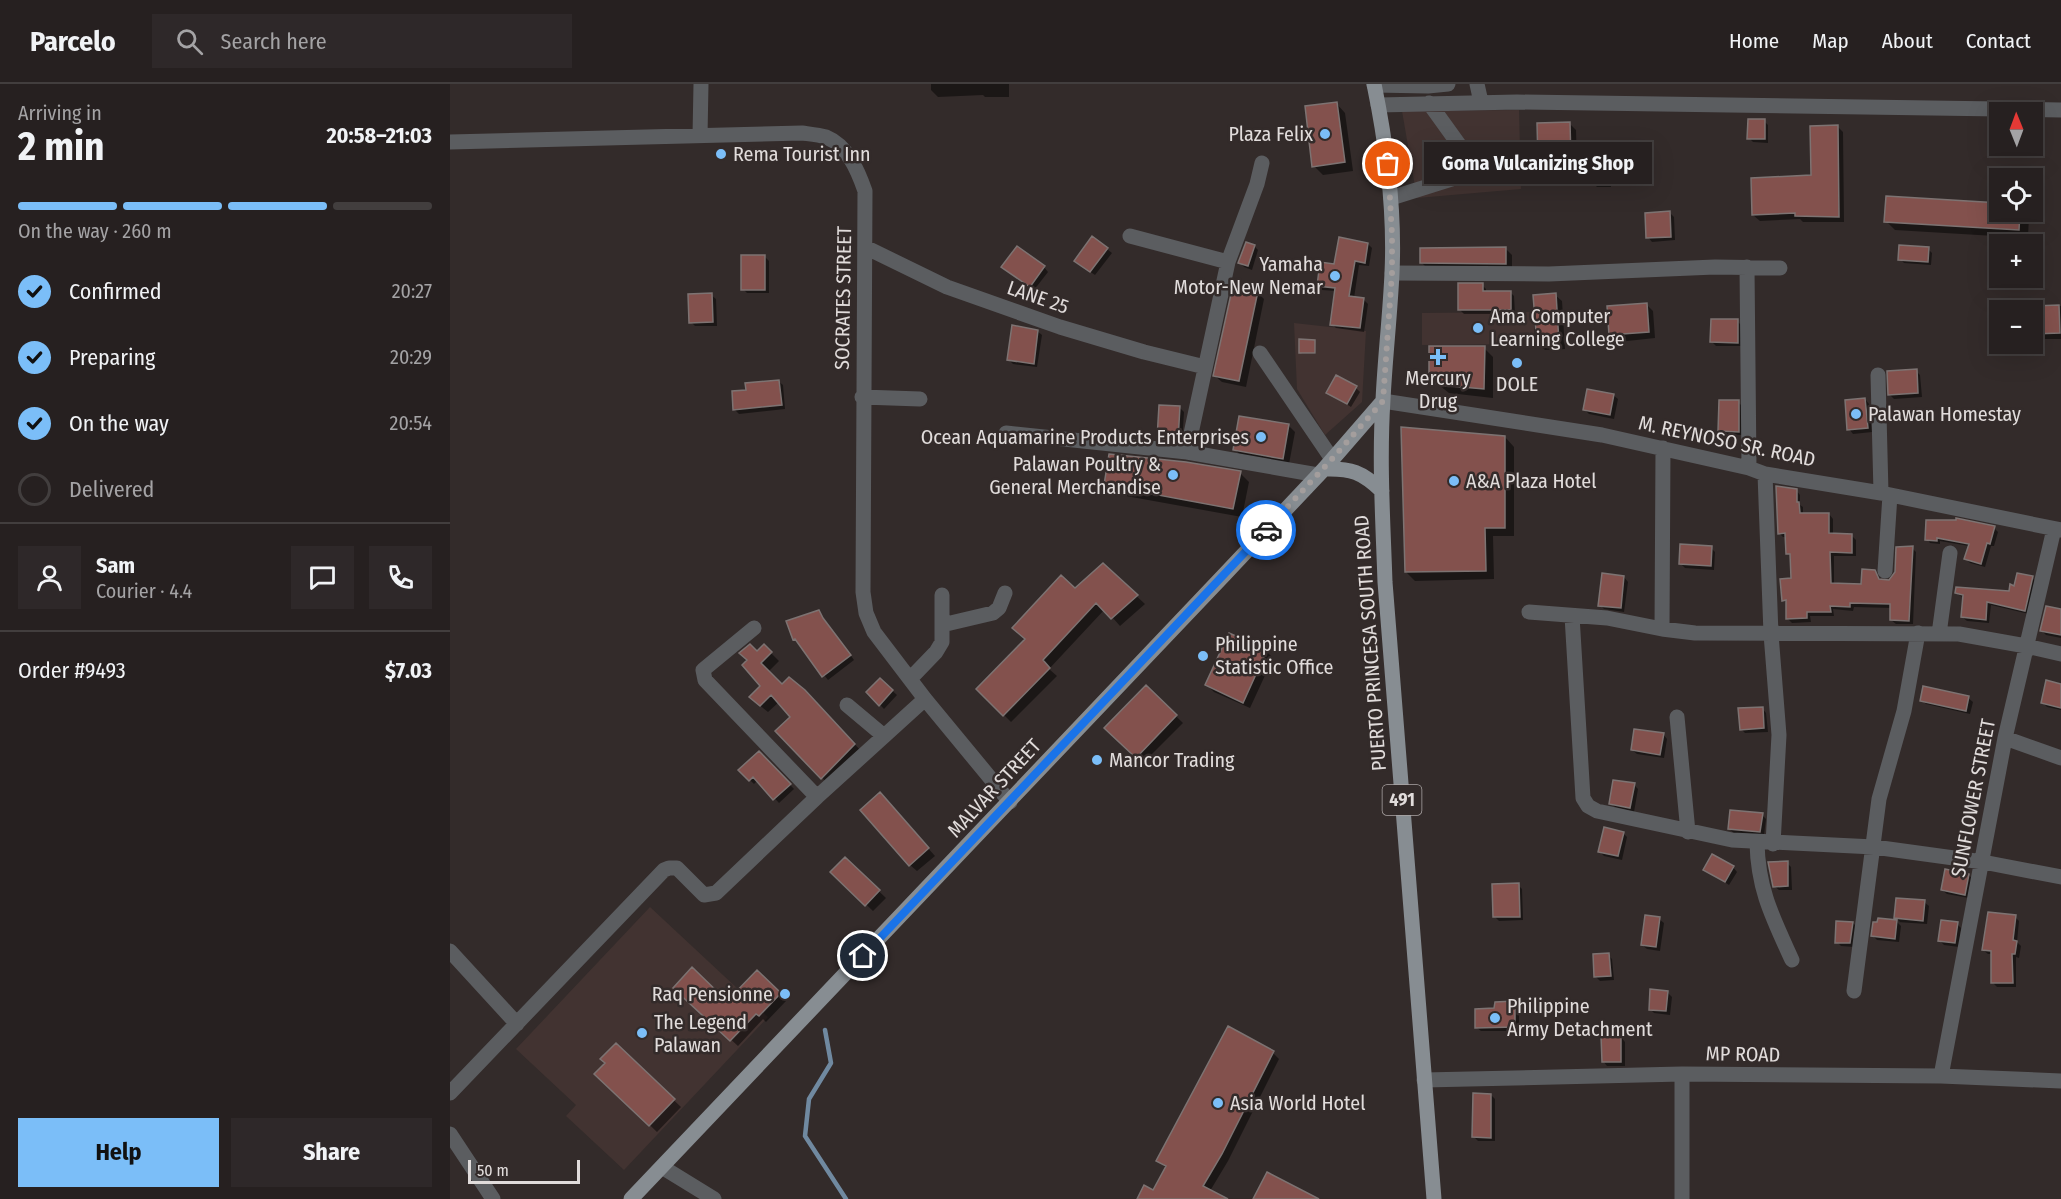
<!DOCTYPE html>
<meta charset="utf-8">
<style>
:root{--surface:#262020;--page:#2e2829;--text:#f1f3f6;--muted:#a4a3a5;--line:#423e3e;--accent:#7bbef8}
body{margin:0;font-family:"Fira Sans Condensed",sans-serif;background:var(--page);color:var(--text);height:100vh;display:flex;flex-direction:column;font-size:22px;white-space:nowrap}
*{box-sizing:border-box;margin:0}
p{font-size:20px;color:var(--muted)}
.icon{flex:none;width:33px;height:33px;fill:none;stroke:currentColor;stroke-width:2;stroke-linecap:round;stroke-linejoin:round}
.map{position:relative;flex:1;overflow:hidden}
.drawer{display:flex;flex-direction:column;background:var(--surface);width:450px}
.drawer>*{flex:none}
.needle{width:39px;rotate:359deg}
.tools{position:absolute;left:1539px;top:18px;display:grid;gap:12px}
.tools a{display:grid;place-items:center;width:54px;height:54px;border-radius:0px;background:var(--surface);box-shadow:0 6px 24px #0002,0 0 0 2px var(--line);font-size:30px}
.scale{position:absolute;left:18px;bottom:15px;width:112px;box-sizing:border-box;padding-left:6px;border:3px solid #e1dcdb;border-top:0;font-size:16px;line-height:21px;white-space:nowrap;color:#e1dcdb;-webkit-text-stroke:4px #332b2a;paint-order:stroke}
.pin{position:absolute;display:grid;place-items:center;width:51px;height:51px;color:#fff;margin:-26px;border:3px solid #fff;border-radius:50%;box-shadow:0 2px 6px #0007}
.courier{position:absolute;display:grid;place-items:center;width:60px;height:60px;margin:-30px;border:4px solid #1a73e8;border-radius:50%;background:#fff;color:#222;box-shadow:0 2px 8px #0007}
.bubble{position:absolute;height:42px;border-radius:0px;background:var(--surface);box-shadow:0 6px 24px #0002,0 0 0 2px var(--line);font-size:20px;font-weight:700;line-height:42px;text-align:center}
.head em{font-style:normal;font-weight:700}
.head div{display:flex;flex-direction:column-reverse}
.head{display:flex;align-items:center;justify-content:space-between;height:102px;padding:0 18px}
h1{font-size:39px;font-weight:700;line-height:45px}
.bar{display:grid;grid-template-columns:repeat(4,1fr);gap:9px 6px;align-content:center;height:72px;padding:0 18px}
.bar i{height:8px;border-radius:4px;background:var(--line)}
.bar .current{background:var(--accent)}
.bar p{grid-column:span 4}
.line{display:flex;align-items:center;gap:15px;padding:0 18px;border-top:2px solid var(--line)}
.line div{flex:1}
.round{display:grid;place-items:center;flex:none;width:63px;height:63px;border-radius:0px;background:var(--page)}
ol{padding:0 18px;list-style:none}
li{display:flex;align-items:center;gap:18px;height:66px}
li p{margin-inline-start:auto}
li .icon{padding:6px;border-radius:50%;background:var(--accent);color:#111;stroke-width:4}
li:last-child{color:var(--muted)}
li i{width:33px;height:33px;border:3px solid var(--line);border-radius:50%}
.action{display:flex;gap:12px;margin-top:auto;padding:12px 18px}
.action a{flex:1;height:69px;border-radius:0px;background:var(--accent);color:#111;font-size:24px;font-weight:700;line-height:69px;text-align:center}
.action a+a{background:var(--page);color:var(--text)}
header{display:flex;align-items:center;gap:36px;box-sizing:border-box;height:84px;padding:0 30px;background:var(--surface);border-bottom:2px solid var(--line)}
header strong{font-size:28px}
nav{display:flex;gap:33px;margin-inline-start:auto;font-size:21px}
.search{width:420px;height:54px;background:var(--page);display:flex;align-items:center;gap:15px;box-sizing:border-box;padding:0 21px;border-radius:0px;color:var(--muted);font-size:22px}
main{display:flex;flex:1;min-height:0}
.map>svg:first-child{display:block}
.built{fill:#423331}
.shadow{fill:#0007}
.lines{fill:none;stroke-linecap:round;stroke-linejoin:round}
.stream{stroke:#7089a0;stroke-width:4.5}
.building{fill:#83514d;stroke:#7d7372;stroke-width:1.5}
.minor{stroke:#5b5d60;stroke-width:15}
.major{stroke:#878d92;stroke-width:15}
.done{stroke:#a49e9d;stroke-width:6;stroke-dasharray:0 10.8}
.route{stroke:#1a73e8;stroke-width:8}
.poi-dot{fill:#7bbef8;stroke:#332b2a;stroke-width:2}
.labels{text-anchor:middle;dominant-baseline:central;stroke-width:5;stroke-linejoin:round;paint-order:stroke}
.shield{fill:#332b2a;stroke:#ada7a6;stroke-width:1.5}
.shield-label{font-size:18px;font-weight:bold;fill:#e1dcdb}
.poi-label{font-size:20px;fill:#e1dcdb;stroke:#332b2a;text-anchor:start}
.street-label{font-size:20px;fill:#e1dcdb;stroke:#332b2a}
</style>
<header>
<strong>Parcelo</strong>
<div class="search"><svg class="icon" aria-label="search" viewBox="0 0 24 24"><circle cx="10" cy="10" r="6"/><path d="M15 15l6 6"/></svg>Search here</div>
<nav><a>Home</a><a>Map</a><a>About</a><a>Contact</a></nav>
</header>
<main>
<section class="drawer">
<div class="head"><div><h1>2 min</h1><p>Arriving in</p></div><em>20:58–21:03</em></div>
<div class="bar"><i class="current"></i><i class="current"></i><i class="current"></i><i></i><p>On the way · 260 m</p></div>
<ol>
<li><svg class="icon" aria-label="check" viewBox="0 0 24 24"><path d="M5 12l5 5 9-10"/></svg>Confirmed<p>20:27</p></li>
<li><svg class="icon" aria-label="check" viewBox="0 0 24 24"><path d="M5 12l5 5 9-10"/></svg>Preparing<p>20:29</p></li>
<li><svg class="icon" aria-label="check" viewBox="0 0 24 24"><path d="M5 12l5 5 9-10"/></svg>On the way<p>20:54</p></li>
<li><i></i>Delivered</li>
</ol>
<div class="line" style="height:108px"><a class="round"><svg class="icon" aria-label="person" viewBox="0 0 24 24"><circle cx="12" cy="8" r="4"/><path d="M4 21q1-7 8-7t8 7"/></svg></a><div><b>Sam</b><p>Courier · 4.4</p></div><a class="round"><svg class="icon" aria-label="chat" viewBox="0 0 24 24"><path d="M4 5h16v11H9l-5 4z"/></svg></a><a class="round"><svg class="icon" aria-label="phone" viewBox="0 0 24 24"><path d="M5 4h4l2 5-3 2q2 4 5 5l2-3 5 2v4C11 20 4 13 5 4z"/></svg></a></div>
<div class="line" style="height:78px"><div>Order #9493</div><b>$7.03</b></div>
<div class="action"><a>Help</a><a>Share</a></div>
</section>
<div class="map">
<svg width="1611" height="1115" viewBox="0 0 1611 1115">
<rect width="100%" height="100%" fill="#332b2a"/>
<path class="built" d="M1069 26 1071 105 967 114 952 27Z
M1084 228V260L972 261V229Z
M844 239 916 247 912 318 875 351 847 305Z
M200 823 318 933 174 1086 116 1032 126 1021 66 965Z"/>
<path class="shadow" d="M481 0H559V13H535L533 11 488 13 481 6Z
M886 19 895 29 903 87 873 91 864 82Z
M1314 37 1318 41V59L1303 58 1299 54Z
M1119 39 1126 46 1127 83 1097 84 1090 77Z
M1387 42 1393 48 1394 138H1353L1350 135 1310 137 1303 131 1363 93Z
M1156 70 1160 74 1161 103H1147L1143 99Z
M1006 75 1010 79 1012 86 999 91H986L982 87Z
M1550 128H1575L1579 131 1578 154 1445 146 1436 137Z
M1220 129 1224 133 1225 156 1202 158 1198 153Z
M643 154 662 169 645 191 630 181Z
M918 160 922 164 919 182 909 181 904 214 914 216 918 220 914 248 886 244 882 240 886 207 872 206 868 201 885 182Z
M804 162 808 166 802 186 794 183 790 179Z
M1055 164 1062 171V186H979L972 179Z
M1478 165 1482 169 1481 181 1454 179 1450 175Z
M315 173 319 177V209H297L293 205Z
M594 183 598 188 584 206 557 187Z
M1032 201 1036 205V208H1060L1064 212 1065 230H1014L1010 226Z
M807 208 814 215 796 303 772 298 765 292Z
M261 211 266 215 267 242H245L241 238Z
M1105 211 1112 217 1115 265 1095 266 1088 260Z
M1196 220 1203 227 1205 254 1168 258 1161 251Z
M1611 222V255H1586L1582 251V226H1580V223Z
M1287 237 1291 241 1292 262H1266L1262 258Z
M587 247 592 251 587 283 563 280 559 276Z
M865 257 866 270H852L850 268Z
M1034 264 1043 273V314L999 309 980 294Z
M1466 287 1470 291 1472 313 1444 315 1440 311Z
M328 297 333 301 335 325 289 330 285 326 297 307Z
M906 304 910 308 901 323 878 308Z
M1163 311 1168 315 1164 335 1139 330 1135 326Z
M1415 315 1419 320 1422 348 1403 350 1399 345Z
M1288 318 1292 322V351L1274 350 1270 346Z
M730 324 734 328 732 361 713 359 708 354Z
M838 341 845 348 839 380 792 372 785 366Z
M1055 353 1064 363V452H1043L1044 495 965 497 956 488Z
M790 389 799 398 792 433 665 410 655 401Z
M1346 406 1350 411V421L1353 423V431L1379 430 1383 435V451L1402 452 1406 456V472H1384V500L1413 502 1425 487 1431 496 1439 498 1462 464 1466 468 1463 540H1446L1441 536 1442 524 1404 523 1403 527 1383 525 1384 532H1360L1361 538 1342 539 1338 535 1337 519 1334 516 1342 495V474L1338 469 1337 453H1333L1329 449Z
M1544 444 1548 448 1544 462H1541L1535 483 1520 479 1516 475 1519 462 1490 457V460L1480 459 1477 455Z
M1261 464 1265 468 1264 486 1235 484 1231 480Z
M653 481 695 520 670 542 655 525 599 585 607 592 561 638 528 605Z
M1174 493 1178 498 1174 528 1154 525 1150 521Z
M1582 494 1586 498 1579 530 1541 521 1539 539 1517 537 1512 533 1514 514 1506 509H1560Z
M1611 526V554L1596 551 1592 547Z
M369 528 404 576 378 596 349 559 344 555Z
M314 562 329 577 318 588 332 602 363 616 412 668 380 702 327 647 342 634 329 618 318 628 308 620 313 602 307 569Z
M816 567 823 574 800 624 764 608 757 601Z
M430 596 447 611 434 625 418 608Z
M1611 601V626L1597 623 1593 619Z
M696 603 733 639 693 679 656 644Z
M1518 614 1523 618 1520 630 1476 620 1472 616Z
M1312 624 1316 629 1318 648 1295 649 1291 645Z
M1213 650 1217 655 1214 674 1187 670 1182 666Z
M309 669 344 705 329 719 308 696 304 700 290 686Z
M1184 701 1188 705 1184 728 1165 723 1161 719Z
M436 717 485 772 467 787 460 781Z
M1312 731 1316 735 1314 751 1284 749 1279 745Z
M1173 749 1177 753 1172 776 1154 772 1150 768Z
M395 775 436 814 423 827 382 788Z
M1337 779 1341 783 1342 806H1329L1324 802Z
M1283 783 1287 788 1279 801 1255 785Z
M1519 791 1523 796 1519 814 1497 810 1492 806Z
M1068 801 1072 805 1073 836 1049 837 1045 833Z
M1474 818 1479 822 1477 840 1447 838 1451 842 1449 858 1427 856 1423 852 1429 836 1450 838 1446 834Z
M1565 833 1569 837 1567 858 1571 862 1569 874 1566 873V903H1547L1543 899V870H1538L1533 866Z
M1209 835 1214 839 1210 867 1197 865 1192 861Z
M1403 839 1407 843 1404 863 1391 862 1387 858Z
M1507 840 1511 844 1509 863 1494 861 1490 857Z
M1158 871 1162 875 1164 896 1150 897 1146 893Z
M307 888 336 917 316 938 313 935 288 962 225 904 277 919Z
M1217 908 1222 913 1220 931 1204 929 1200 925Z
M1065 919 1069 923V947H1031L1026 943 1046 926Z
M1171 953 1175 958V982H1157L1153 977Z
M166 961 231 1023 207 1048 147 990 157 980Z
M823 969 829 975 778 1077 760 1107 775 1115H688L704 1108 716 1084 708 1077Z
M1041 1011 1045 1015V1057H1028L1024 1053Z"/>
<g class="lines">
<path class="stream" d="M375 946 381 979 359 1015 355 1052 396 1115"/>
</g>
<path class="building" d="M887 18 895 78 862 83 855 22Z
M1298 35H1315V55H1297Z
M1120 38 1121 77 1088 78 1087 39Z
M1388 41 1389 133 1345 132V129L1302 131 1301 94 1361 91 1360 42Z
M1141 69H1157L1158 99 1142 100Z
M980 74H1006L1008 82 994 87 980 88Z
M1436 112 1550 119V128H1570L1569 146 1434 138Z
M1220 127 1221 153 1196 154 1195 129Z
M642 152 658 164 640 188 624 177Z
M889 153 918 159 915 179 905 177 899 212 914 214 910 244 880 241 885 204 867 202 870 178 884 180Z
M796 158 805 161 798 182 788 179Z
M1449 161 1479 163 1478 178 1448 176Z
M567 162 595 182 580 203 551 183Z
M1056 163V180L970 179V164Z
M291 171H315V206H291Z
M1008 199H1033V207H1061V226H1008Z
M783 201 808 207 789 297 763 292Z
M262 209 263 238 239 239 238 210Z
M1106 209 1109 259 1087 260 1083 211Z
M1197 219 1199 248 1159 251 1157 222Z
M1609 221 1610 249 1582 250V222Z
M1261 235H1288V259L1260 258Z
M562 241 588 246 584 280 557 276Z
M849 255 865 256V269H849Z
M979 262H1035L1034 305 988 301 979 295Z
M1467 285 1468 309 1438 311 1437 287Z
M886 291 907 302 897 320 876 309Z
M329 296 332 321 283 326 282 307 296 306 295 299Z
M1137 305 1164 310 1160 331 1133 326Z
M1415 314 1418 344 1397 346 1395 316Z
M1269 316H1289V348L1268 347Z
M709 321 730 322 728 357 707 355Z
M789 332 839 340 833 375 783 366Z
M951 343 1055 352V444H1035L1036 487 955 488Z
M659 370 736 378 791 387 783 425 654 401Z
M1326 402 1347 405V418H1349L1350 429H1379V449L1402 450V469L1380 468 1381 499 1411 500 1412 485 1425 486 1429 495 1439 496 1445 488 1446 463 1463 462 1459 537 1440 536V520L1400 519V523L1380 522 1381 528H1357V534L1336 535V516L1332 517 1330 495 1341 494 1340 470H1336L1335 449 1328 450Z
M1506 434 1545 442 1540 460 1537 459 1531 480 1514 475 1519 460 1487 454V457L1475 456 1476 436H1506Z
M1230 460 1262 462 1261 482 1229 480Z
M653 479 688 511 661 535 646 519 593 576 600 584 553 632 526 605 575 555 562 544 611 491 625 504Z
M1152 489 1174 492 1171 524 1148 522Z
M1567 489 1583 492 1575 527 1537 518 1536 536 1511 533 1513 511 1505 509 1506 503 1559 507 1560 500 1564 502Z
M1596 522 1611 525V551L1590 547Z
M369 526 373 534 401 571 372 593 345 555 343 556 336 537Z
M779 549 817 566 793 619 755 601Z
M300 560 307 567 314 560 322 568 311 579 332 600 339 593 355 606 405 660 371 695 325 647 340 633 321 611 310 622 299 613 310 602 292 581 297 576 289 569Z
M430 594 443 606 429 622 416 608Z
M1596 596 1611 600V624L1591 619Z
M696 601 727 631 686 674 654 644Z
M1473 602 1519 612 1516 627 1470 617Z
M1313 623 1314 644 1290 646 1288 624Z
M1184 645 1214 649 1210 671 1181 666Z
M309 667 341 700 323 716 303 693 299 697 288 686Z
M1163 696 1185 699 1180 724 1159 720Z
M430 708 479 764 459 782 410 726Z
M1280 726 1313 729 1310 748 1278 745Z
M1154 743 1174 748 1168 772 1148 768Z
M1262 770 1284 782 1275 798 1253 786Z
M395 773 430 806 415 822 380 788Z
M1338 777V802L1323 803 1318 778Z
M1495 785 1519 790 1515 811 1491 806Z
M1069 799 1070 833H1043L1042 800Z
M1446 814 1475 816 1473 837 1444 834Z
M1538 828 1566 831 1563 856 1567 857 1565 870H1562L1563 899H1541V867L1532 866Z
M1195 831 1210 833 1206 863 1191 861Z
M1428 834 1447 836 1445 855 1421 852 1423 838H1427Z
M1491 836 1508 838 1505 859 1488 857Z
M1386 837 1403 838 1400 859H1385Z
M1159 869 1161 892 1144 893 1143 870Z
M242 883 277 917 307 886 331 909 309 932 306 930 280 957 223 904Z
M1200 905 1218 907 1216 927 1199 926Z
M1065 917V943L1025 944V925L1044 924 1045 918Z
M778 942 824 967 772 1070 753 1102 778 1115H687L694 1101 703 1106 716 1082 706 1077Z
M1151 952H1171V978H1152Z
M166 959 225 1015 199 1042 144 990 155 979 150 975Z
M1023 1009 1041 1010V1054L1022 1053Z
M817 1088 869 1115H803Z"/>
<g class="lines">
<path class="minor" d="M1027 0 1031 18
M924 1 978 2 998 0
M928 21 1067 18 1611 26
M250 52 251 0
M0 58 352 49C359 50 369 51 376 53 398 62 408 87 415 107L413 508 416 529 424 548 475 615 560 718
M941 114 1011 92 1017 88 1019 79 1015 69 979 19
M680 152 778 178
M415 163 497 203 610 243 694 268 755 283
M1297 183 1299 384
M942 189 1099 190 1265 183 1330 184
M810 269 882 375
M1428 291 1431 409
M412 313 470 315
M933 317 1152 351 1299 384 1315 390 1431 409 1611 446
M556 349 737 368 868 391
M737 368 778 178 807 100 812 79
M1315 390 1321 550 1329 651 1323 760
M1435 487 1440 411
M1079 528 1157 534 1212 545 1245 549 1509 550 1576 562 1611 570
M1122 532 1133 714 1138 722 1147 727 1282 756 1424 763 1533 778 1611 793
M492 541 543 529 549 524 555 509
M304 544 253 586 255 596 367 713
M1212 545 1213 364
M1489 550 1500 469
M460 595 486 568 492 558V511
M397 621 434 652
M1227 633 1238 748
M1555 654 1611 674
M1307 759C1308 806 1323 834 1342 876
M0 867 67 940
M1404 907 1429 715 1454 627 1468 549
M1491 992 1555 654 1604 445
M974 996 1232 990 1491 992 1611 997
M0 1009 214 786 219 784H227L254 811 266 809 367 713 475 615
M0 1050 43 1115
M212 1083 264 1115
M1232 1115V990"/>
<path class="major" d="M924 0C937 63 945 125 942 189 940 232 935 274 933 316 929 377 933 438 935 498L984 1115
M874 385C901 384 912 388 932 407
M181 1115 775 490 874 385 933 317"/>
</g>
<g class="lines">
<path class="done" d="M816 446 882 375 933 317 942 189V151L938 80"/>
<path class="route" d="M413 872 816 446"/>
</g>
<g class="poi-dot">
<circle cx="875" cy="50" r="6"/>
<circle cx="271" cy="70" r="6"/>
<circle cx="885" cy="192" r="6"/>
<circle cx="1028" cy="244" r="6"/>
<path d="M985 264h6v6h6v6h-6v6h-6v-6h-6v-6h6z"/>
<circle cx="1067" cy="279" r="6"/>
<circle cx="1406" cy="330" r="6"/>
<circle cx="811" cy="353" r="6"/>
<circle cx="723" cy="391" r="6"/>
<circle cx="1004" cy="397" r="6"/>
<circle cx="753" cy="572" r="6"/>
<circle cx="647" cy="676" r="6"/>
<circle cx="335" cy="910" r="6"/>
<circle cx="1045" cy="934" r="6"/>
<circle cx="192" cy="949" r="6"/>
<circle cx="768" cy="1019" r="6"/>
</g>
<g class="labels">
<rect class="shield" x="932.5" y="701" width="39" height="30" rx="4.5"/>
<g class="shield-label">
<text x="952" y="716">491</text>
</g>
<g class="poi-label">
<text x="863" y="50" text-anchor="end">Plaza Felix</text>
<text x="283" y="70">Rema Tourist Inn</text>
<text x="873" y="180" text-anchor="end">Yamaha<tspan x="873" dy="23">Motor-New Nemar</tspan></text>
<text x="1040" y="232">Ama Computer<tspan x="1040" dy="23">Learning College</tspan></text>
<text x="988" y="294" text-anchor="middle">Mercury<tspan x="988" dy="23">Drug</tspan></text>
<text x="1067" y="300" text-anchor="middle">DOLE</text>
<text x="1418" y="330">Palawan Homestay</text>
<text x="799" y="353" text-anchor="end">Ocean Aquamarine Products Enterprises</text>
<text x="711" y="380" text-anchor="end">Palawan Poultry &amp;<tspan x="711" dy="23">General Merchandise</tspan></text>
<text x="1016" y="397">A&amp;A Plaza Hotel</text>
<text x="765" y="560">Philippine<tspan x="765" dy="23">Statistic Office</tspan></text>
<text x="659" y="676">Mancor Trading</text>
<text x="323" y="910" text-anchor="end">Raq Pensionne</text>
<text x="1057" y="922">Philippine<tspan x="1057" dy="23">Army Detachment</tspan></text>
<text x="204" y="938">The Legend<tspan x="204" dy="23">Palawan</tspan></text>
<text x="780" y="1019">Asia World Hotel</text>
</g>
<g class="street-label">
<text transform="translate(588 213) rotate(19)">LANE 25</text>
<text transform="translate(393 214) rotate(-89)">SOCRATES STREET</text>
<text transform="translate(1277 357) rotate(12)">M. REYNOSO SR. ROAD</text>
<text transform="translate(920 559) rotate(-94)">PUERTO PRINCESA SOUTH ROAD</text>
<text transform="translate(544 704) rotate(-47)">MALVAR STREET</text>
<text transform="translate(1523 714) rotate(-79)">SUNFLOWER STREET</text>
<text transform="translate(1293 970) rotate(1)">MP ROAD</text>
</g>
</g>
</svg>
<div class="tools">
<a><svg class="needle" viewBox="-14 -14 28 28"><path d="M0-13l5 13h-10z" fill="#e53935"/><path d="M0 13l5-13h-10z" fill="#a4a3a5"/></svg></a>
<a><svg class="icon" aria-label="locate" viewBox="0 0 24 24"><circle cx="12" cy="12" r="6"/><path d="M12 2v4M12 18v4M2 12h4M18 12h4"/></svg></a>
<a>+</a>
<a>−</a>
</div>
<div class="scale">50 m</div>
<div class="pin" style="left:938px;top:80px;background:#ea580c"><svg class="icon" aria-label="bag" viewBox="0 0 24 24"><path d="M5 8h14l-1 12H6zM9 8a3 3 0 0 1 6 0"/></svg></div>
<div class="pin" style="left:413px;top:872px;background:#1f2937"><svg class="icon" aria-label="home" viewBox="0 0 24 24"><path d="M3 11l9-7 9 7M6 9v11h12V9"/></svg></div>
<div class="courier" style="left:816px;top:446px"><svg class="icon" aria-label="car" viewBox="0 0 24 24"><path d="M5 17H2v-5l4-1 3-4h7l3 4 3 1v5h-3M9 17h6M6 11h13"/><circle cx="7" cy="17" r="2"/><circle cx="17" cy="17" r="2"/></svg></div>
<div class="bubble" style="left:974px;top:58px;width:228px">Goma Vulcanizing Shop</div>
</div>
</main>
